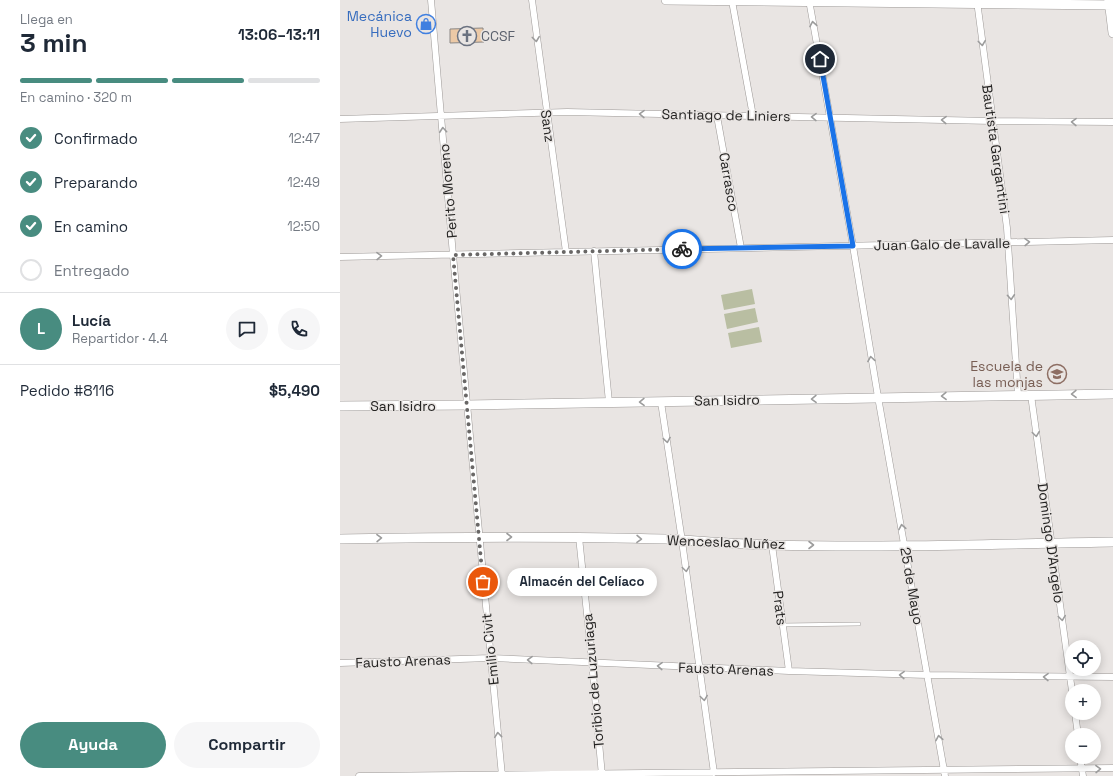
<!DOCTYPE html>
<html lang="es">
<meta charset="utf-8">
<style>
:root{--surface:#fff;--page:#f6f6f7;--text:#1f2937;--muted:#747a83;--line:#e0e1e3;--accent:#488c80}
body{margin:0;font-family:"Space Grotesk",sans-serif;background:var(--page);color:var(--text);height:100vh;display:flex;flex-direction:column;font-size:15px;white-space:nowrap}
*{box-sizing:border-box;margin:0}
p{font-size:13px;color:var(--muted)}
.icon{flex:none;width:22px;height:22px;fill:none;stroke:currentColor;stroke-width:2;stroke-linecap:round;stroke-linejoin:round}
.map{position:relative;flex:1;overflow:hidden}
.drawer{display:flex;flex-direction:column;background:var(--surface);width:340px}
.drawer>*{flex:none}
.buttons{position:absolute;left:725px;top:640px;display:grid;gap:8px}
.buttons a{display:grid;place-items:center;width:36px;height:36px;border-radius:50%;background:var(--surface);box-shadow:0 2px 10px #0003;font-size:20px}
.pin{position:absolute;display:grid;place-items:center;width:34px;height:34px;color:#fff;margin:-17px;border:2px solid #fff;border-radius:50%;box-shadow:0 1px 4px #0007}
.courier{position:absolute;display:grid;place-items:center;width:40px;height:40px;margin:-20px;border:3px solid #1a73e8;border-radius:50%;background:#fff;color:#222;box-shadow:0 1px 5px #0007}
.bubble{position:absolute;height:28px;border-radius:14px;background:var(--surface);box-shadow:0 2px 10px #0003;font-size:13px;font-weight:700;line-height:28px;text-align:center}
.headline em{font-style:normal;font-weight:700}
.headline div{display:flex;flex-direction:column-reverse}
.headline{display:flex;align-items:center;justify-content:space-between;height:68px;padding:0 20px}
h1{font-size:26px;font-weight:700;line-height:30px}
.bar{display:grid;grid-template-columns:repeat(4,1fr);gap:6px 4px;align-content:center;height:48px;padding:0 20px}
.bar i{height:5px;border-radius:3px;background:var(--line)}
.bar .current{background:var(--accent)}
.bar p{grid-column:span 4}
.line{display:flex;align-items:center;gap:10px;padding:0 20px;border-top:1px solid var(--line)}
.line div{flex:1}
.round{display:grid;place-items:center;flex:none;width:42px;height:42px;border-radius:21px;background:var(--page)}
ol{padding:0 20px;list-style:none}
li{display:flex;align-items:center;gap:12px;height:44px}
li p{margin-inline-start:auto}
li .icon{padding:4px;border-radius:50%;background:var(--accent);color:#fff;stroke-width:4}
li:last-child{color:var(--muted)}
li i{width:22px;height:22px;border:2px solid var(--line);border-radius:50%}
.action{display:flex;gap:8px;margin-top:auto;padding:8px 20px}
.action a{flex:1;height:46px;border-radius:24px;background:var(--accent);color:#fff;font-size:16px;font-weight:700;line-height:46px;text-align:center}
.action a+a{background:var(--page);color:var(--text)}
main{display:flex;flex:1;min-height:0}
.map>svg:first-child{display:block}
.green{fill:#b9bea2}
.building{fill:#ecc9a6;stroke:#8a8785}
.lines{fill:none;stroke-linecap:round;stroke-linejoin:round}
.lane-casing{stroke:#9d9997;stroke-width:4}
.street-casing{stroke:#9d9997;stroke-width:7}
.secondary-casing{stroke:#9d9997;stroke-width:10}
.lane{stroke:#fff;stroke-width:3}
.street{stroke:#fff;stroke-width:6}
.secondary{stroke:#fff;stroke-width:9}
.oneway{stroke:#9c9c9c}
.done{stroke:#696766;stroke-width:4;stroke-dasharray:0 7.2}
.route{stroke:#1a73e8;stroke-width:5}
.labels{text-anchor:middle;dominant-baseline:central;stroke-width:3;stroke-linejoin:round;paint-order:stroke}
.shop-label{font-size:14px;fill:#366cbe;stroke:#e9e5e3;text-anchor:end}
.worship-label{font-size:14px;fill:#5b616d;stroke:#e9e5e3;text-anchor:start}
.street-label{font-size:14px;fill:#242322;stroke:#e9e5e3}
.education-label{font-size:14px;fill:#785e54;stroke:#e9e5e3;text-anchor:end}
</style>
<main>
<section class="drawer">
<div class="headline"><div><h1>3 min</h1><p>Llega en</p></div><em>13:06–13:11</em></div>
<div class="bar"><i class="current"></i><i class="current"></i><i class="current"></i><i></i><p>En camino · 320 m</p></div>
<ol>
<li><svg class="icon" aria-label="check" viewBox="0 0 24 24"><path d="M5 12l5 5 9-10"/></svg>Confirmado<p>12:47</p></li>
<li><svg class="icon" aria-label="check" viewBox="0 0 24 24"><path d="M5 12l5 5 9-10"/></svg>Preparando<p>12:49</p></li>
<li><svg class="icon" aria-label="check" viewBox="0 0 24 24"><path d="M5 12l5 5 9-10"/></svg>En camino<p>12:50</p></li>
<li><i></i>Entregado</li>
</ol>
<div class="line" style="height:72px"><b class="round" style="background:var(--accent);color:#fff">L</b><div><b>Lucía</b><p>Repartidor · 4.4</p></div><a class="round"><svg class="icon" aria-label="chat" viewBox="0 0 24 24"><path d="M4 5h16v11H9l-5 4z"/></svg></a><a class="round"><svg class="icon" aria-label="phone" viewBox="0 0 24 24"><path d="M5 4h4l2 5-3 2q2 4 5 5l2-3 5 2v4C11 20 4 13 5 4z"/></svg></a></div>
<div class="line" style="height:52px"><div>Pedido #8116</div><b>$5,490</b></div>
<div class="action"><a>Ayuda</a><a>Compartir</a></div>
</section>
<div class="map">
<svg width="773" height="776" viewBox="0 0 773 776">
<rect width="100%" height="100%" fill="#e9e5e3"/>
<path class="green" d="M412 289 415 304 384 310 381 295Z
M415 308 418 322 387 329 384 314Z
M419 327 422 342 391 348 388 333Z"/>
<path class="building" d="M143 28 144 42 110 43V29Z"/>
<g class="lines">
<g class="lane-casing">
<path id="lane" d="M442 625 519 624"/>
</g>
<g class="street-casing">
<path id="street" d="M91 0 113 255 162 776
M192 0 226 252
M469 0 513 246 538 397 605 776
M392 1 413 116
M637 1 667 228 678 395
M377 116 401 248
M0 119 227 112 652 121 773 122
M254 251 269 402
M0 257 773 240
M691 395 732 691
M321 402 342 541 374 773
M239 537 252 662 262 776
M432 545 449 671
M0 663 150 658 449 671 587 675 773 677
M735 713 738 735
M740 757 743 776
M19 776C270 771 522 773 773 768"/>
</g>
<g class="secondary-casing">
<path id="secondary" d="M326 0 773 5
M769 0 773 33
M0 406 127 405 773 394
M0 539C109 537 218 536 326 539 361 541 396 544 431 545 545 548 659 544 773 542"/>
</g>
<use href="#lane" class="lane"/>
<use href="#street" class="street"/>
<use href="#secondary" class="secondary"/>
</g>
<defs><path id="oneway-chevron" d="M-2-3.5L2.5 0L-2 3.5" fill="none" stroke-width="1.6" stroke-linecap="round" stroke-linejoin="round"/></defs>
<g class="oneway">
<use href="#oneway-chevron" transform="translate(473 24) rotate(-100)"/>
<use href="#oneway-chevron" transform="translate(196 39) rotate(83)"/>
<use href="#oneway-chevron" transform="translate(642 43) rotate(83)"/>
<use href="#oneway-chevron" transform="translate(302 114) rotate(-179)"/>
<use href="#oneway-chevron" transform="translate(474 117) rotate(-179)"/>
<use href="#oneway-chevron" transform="translate(604 120) rotate(-178)"/>
<use href="#oneway-chevron" transform="translate(734 122) rotate(-179)"/>
<use href="#oneway-chevron" transform="translate(103 130) rotate(-95)"/>
<use href="#oneway-chevron" transform="translate(687 242) rotate(-1)"/>
<use href="#oneway-chevron" transform="translate(39 256) rotate(-1)"/>
<use href="#oneway-chevron" transform="translate(671 297) rotate(86)"/>
<use href="#oneway-chevron" transform="translate(531 359) rotate(-99)"/>
<use href="#oneway-chevron" transform="translate(734 394) rotate(179)"/>
<use href="#oneway-chevron" transform="translate(604 396) rotate(179)"/>
<use href="#oneway-chevron" transform="translate(474 399) rotate(179)"/>
<use href="#oneway-chevron" transform="translate(302 402) rotate(179)"/>
<use href="#oneway-chevron" transform="translate(696 434) rotate(82)"/>
<use href="#oneway-chevron" transform="translate(327 440) rotate(81)"/>
<use href="#oneway-chevron" transform="translate(562 527) rotate(-100)"/>
<use href="#oneway-chevron" transform="translate(169 537)"/>
<use href="#oneway-chevron" transform="translate(39 538) rotate(-1)"/>
<use href="#oneway-chevron" transform="translate(299 539) rotate(1)"/>
<use href="#oneway-chevron" transform="translate(471 545)"/>
<use href="#oneway-chevron" transform="translate(346 569) rotate(82)"/>
<use href="#oneway-chevron" transform="translate(722 618) rotate(82)"/>
<use href="#oneway-chevron" transform="translate(190 660) rotate(-178)"/>
<use href="#oneway-chevron" transform="translate(320 666) rotate(-177)"/>
<use href="#oneway-chevron" transform="translate(562 675) rotate(-178)"/>
<use href="#oneway-chevron" transform="translate(706 677) rotate(-179)"/>
<use href="#oneway-chevron" transform="translate(364 698) rotate(82)"/>
<use href="#oneway-chevron" transform="translate(158 735) rotate(-96)"/>
<use href="#oneway-chevron" transform="translate(599 738) rotate(-100)"/>
<use href="#oneway-chevron" transform="translate(758 769) rotate(-1)"/>
</g>
<g class="lines">
<path class="done" d="M143 582 113 255 342 249"/>
<path class="route" d="M342 249 513 246 480 59"/>
</g>
<defs>
<g id="shop-ring" transform="scale(1)"><circle r="9.5" fill="#e9e5e3" stroke="#3f7fe0" stroke-width="1.5"/><path d="M-5-2.5h2.3a2.7 3.5 0 0 1 5.4 0H5L5.5 6h-11ZM-1.5-2.5h3a1.5 2.3 0 0 0-3 0Z" fill="#3f7fe0"/></g>
<g id="church-ring" transform="scale(1)"><circle r="9.5" fill="#e9e5e3" stroke="#6b7280" stroke-width="1.5"/><path d="M-1.2-6h2.4v3.5h3.3v2.4h-3.3V6h-2.4V-.1h-3.3v-2.4h3.3Z" fill="#6b7280"/></g>
<g id="school-ring" transform="scale(1)"><circle r="9.5" fill="#e9e5e3" stroke="#8d6e63" stroke-width="1.5"/><path d="M0-5L7-2L0 1L-7-2ZM-4 1L0 2.5L4 1V4Q0 6-4 4Z" fill="#8d6e63"/></g>
</defs>
<g fill-rule="evenodd">
<use href="#shop-ring" x="86" y="24"/>
<use href="#church-ring" x="127" y="36"/>
<use href="#school-ring" x="717" y="374"/>
</g>
<g class="labels">
<g class="shop-label">
<text x="72" y="16">Mecánica<tspan x="72" dy="16">Huevo</tspan></text>
</g>
<g class="worship-label">
<text x="141" y="36">CCSF</text>
</g>
<g class="street-label">
<text transform="translate(386 115) rotate(1)">Santiago de Liniers</text>
<text transform="translate(208 126) rotate(82)">Sanz</text>
<text transform="translate(656 149) rotate(82)">Bautista Gargantini</text>
<text transform="translate(389 182) rotate(80)">Carrasco</text>
<text transform="translate(108 191) rotate(-95)">Perito Moreno</text>
<text transform="translate(602 244) rotate(-1)">Juan Galo de Lavalle</text>
<text transform="translate(387 400) rotate(-1)">San Isidro</text>
<text x="63" y="406">San Isidro</text>
<text transform="translate(386 542) rotate(2)">Wenceslao Nuñez</text>
<text transform="translate(711 543) rotate(82)">Domingo D'Angelo</text>
<text transform="translate(572 586) rotate(80)">25 de Mayo</text>
<text transform="translate(440 608) rotate(83)">Prats</text>
<text transform="translate(150 649) rotate(-96)">Emilio Civit</text>
<text transform="translate(63 661) rotate(-2)">Fausto Arenas</text>
<text transform="translate(386 669) rotate(2)">Fausto Arenas</text>
<text transform="translate(253 681) rotate(-95)">Toribio de Luzuriaga</text>
</g>
<g class="education-label">
<text x="703" y="366">Escuela de<tspan x="703" dy="16">las monjas</tspan></text>
</g>
</g>
</svg>
<div class="buttons">
<a><svg class="icon" aria-label="locate" viewBox="0 0 24 24"><circle cx="12" cy="12" r="6"/><path d="M12 2v4M12 18v4M2 12h4M18 12h4"/></svg></a>
<a>+</a>
<a>−</a>
</div>
<div class="pin" style="left:143px;top:582px;background:#ea580c"><svg class="icon" aria-label="bag" viewBox="0 0 24 24"><path d="M5 8h14l-1 12H6zM9 8a3 3 0 0 1 6 0"/></svg></div>
<div class="pin" style="left:480px;top:59px;background:#1f2937"><svg class="icon" aria-label="home" viewBox="0 0 24 24"><path d="M3 11l9-7 9 7M6 9v11h12V9"/></svg></div>
<div class="courier" style="left:342px;top:249px"><svg class="icon" aria-label="bike" viewBox="0 0 24 24"><circle cx="6" cy="16" r="4"/><circle cx="18" cy="16" r="4"/><path d="M6 16l4-8h5l3 8M10 8l3 8H6M13 5h3"/></svg></div>
<div class="bubble" style="left:167px;top:568px;width:150px">Almacén del Celíaco</div>
</div>
</main>
